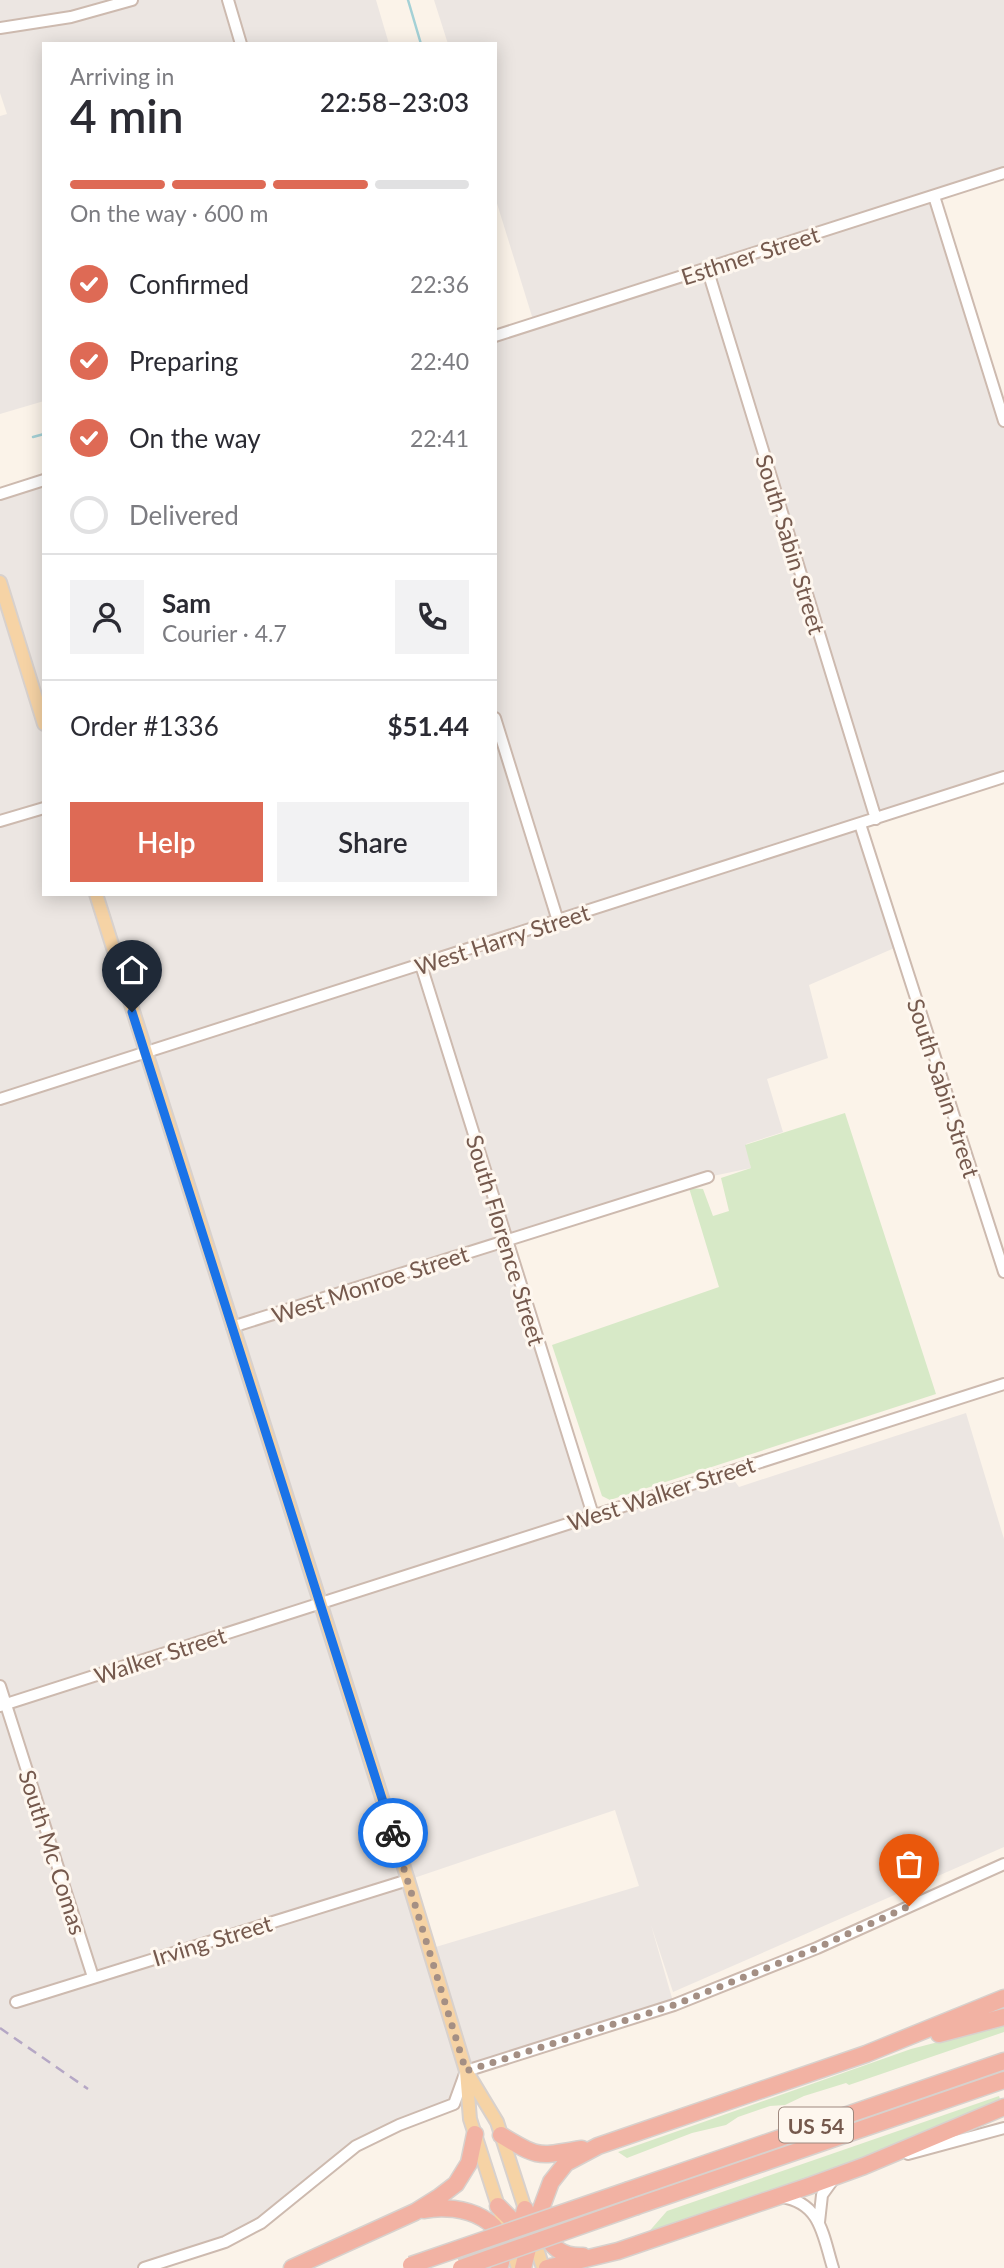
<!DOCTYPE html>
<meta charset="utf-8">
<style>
:root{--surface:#fff;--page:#f2f2f3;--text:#2b2b33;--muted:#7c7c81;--line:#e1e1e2;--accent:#de6a55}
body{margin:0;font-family:Lato,sans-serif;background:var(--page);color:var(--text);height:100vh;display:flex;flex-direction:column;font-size:26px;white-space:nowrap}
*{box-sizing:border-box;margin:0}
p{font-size:23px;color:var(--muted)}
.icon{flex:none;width:38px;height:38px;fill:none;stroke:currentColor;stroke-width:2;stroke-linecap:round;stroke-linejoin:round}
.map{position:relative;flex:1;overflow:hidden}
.drawer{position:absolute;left:42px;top:42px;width:455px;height:854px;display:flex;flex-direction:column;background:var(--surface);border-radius:0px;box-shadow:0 4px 18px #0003}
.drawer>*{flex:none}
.pin{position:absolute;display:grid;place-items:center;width:60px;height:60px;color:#fff;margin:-72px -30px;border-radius:50% 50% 50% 0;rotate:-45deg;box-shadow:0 0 7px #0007}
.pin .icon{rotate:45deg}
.courier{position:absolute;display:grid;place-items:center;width:70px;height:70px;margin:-35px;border:5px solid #1a73e8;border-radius:50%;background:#fff;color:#222;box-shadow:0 2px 9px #0007}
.overview em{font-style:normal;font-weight:600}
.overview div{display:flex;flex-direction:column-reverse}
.overview{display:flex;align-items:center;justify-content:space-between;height:119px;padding:0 28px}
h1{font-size:46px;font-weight:600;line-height:52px}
.bar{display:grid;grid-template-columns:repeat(4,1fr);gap:10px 7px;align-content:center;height:84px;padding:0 28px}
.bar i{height:9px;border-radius:5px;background:var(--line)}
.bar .on{background:var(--accent)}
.bar p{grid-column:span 4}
.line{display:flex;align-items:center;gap:18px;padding:0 28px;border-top:2px solid var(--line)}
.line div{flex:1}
.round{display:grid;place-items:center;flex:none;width:74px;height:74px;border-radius:0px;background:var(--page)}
ol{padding:0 28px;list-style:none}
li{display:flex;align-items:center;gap:21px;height:77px}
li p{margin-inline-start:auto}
li .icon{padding:7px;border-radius:50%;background:var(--accent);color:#fff;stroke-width:4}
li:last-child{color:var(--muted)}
li i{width:38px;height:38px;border:4px solid var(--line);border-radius:50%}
.action{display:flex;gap:14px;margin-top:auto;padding:14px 28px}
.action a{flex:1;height:80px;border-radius:0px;background:var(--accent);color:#fff;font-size:28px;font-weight:600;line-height:80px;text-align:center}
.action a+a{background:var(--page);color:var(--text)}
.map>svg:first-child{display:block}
.industrial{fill:#ece6e2;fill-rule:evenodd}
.green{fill:#d7e9c7}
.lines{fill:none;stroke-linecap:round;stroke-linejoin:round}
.stream{stroke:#a4d1d6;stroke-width:2.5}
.minor-casing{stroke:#cdbaaf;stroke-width:14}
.major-casing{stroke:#d8d1cd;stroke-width:16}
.highway-casing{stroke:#d8d1cd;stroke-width:19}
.minor{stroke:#fff;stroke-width:10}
.major{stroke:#f6d3a5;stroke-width:12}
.highway{stroke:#f2b2a3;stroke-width:16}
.rail{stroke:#b5a7c5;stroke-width:2.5;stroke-dasharray:10 7;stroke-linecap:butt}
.highway-bridge-casing{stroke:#d8d1cd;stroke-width:19;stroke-linecap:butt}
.highway-bridge{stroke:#f2b2a3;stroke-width:16}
.done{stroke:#a48f84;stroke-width:7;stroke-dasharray:0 12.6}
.route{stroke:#1a73e8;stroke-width:9}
.labels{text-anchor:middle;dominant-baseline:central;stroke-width:6;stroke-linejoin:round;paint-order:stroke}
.shield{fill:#fef7ef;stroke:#9e887e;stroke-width:2}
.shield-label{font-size:21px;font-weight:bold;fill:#75594d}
.street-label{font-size:23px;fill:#75594d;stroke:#fef7ef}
</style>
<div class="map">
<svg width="1004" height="2268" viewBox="0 0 1004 2268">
<rect width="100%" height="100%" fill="#fbf3e9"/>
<path class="industrial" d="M0 0H376L389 44H44V401L0 414V116L7 114 0 93Z
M434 0H1004V167L617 296 934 196 1004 425V777L860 823 899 946 809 985 828 1058 767 1079 783 1132 746 1144 751 1168 708 1177 507 1241 593 1515 728 1472 739 1487 966 1413 1004 1539V1847L673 1992 651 1925 674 2005 466 2071 456 2100 356 2146 225 2242 141 2268H0V493L44 479V894H495V335L534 323 495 197V44H448ZM615 1810 639 1886 429 1949 408 1880Z"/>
<path class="green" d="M845 1113 936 1394 610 1500 602 1496 552 1345 719 1287 689 1188 703 1189 713 1216 729 1211 721 1178 751 1168 745 1145Z
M1004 2025V2032L849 2085 846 2083 804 2096 785 2105 770 2106 738 2117 726 2125 692 2133 627 2158 618 2152 911 2049Z
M999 2096 1001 2102 888 2151 646 2235 667 2211Z"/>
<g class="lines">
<path class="stream" d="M408 0 421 44
M33 437 44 434"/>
<g class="minor-casing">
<path id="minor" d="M228 0 241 44
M0 28 71 17 132 0
M934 196 1004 421
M707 268 876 819
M495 336 1004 173
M0 494 44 480
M495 718 558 921
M0 821 44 808
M860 824 1004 1272
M421 965 593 1515
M0 1099 1004 777
M232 1327 708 1177
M0 1686 93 1977
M0 1706 1004 1384
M16 2002 408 1880
M908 2154 1004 2128
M782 2197C821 2203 823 2236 833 2268
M819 2222 822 2195 835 2177
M144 2268 225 2242 261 2223 356 2146 399 2125 454 2104 466 2071 674 2005 817 1948 1004 1864"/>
</g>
<g class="major-casing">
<path id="major" d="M0 582 44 724
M96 894 408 1880 466 2071 470 2119 518 2268
M468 2074 497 2122 527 2215
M533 2236 543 2268"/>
</g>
<g class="highway-casing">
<path id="highway" d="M939 2034 1004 2017
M501 2135C540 2159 538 2156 582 2149
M629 2190 1004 2061
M498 2206 528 2236
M637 2206 1004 2080
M424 2210C460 2202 519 2220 499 2268
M545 2227C548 2248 564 2257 583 2256
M519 2236 525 2209
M292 2268 415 2212 439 2197 456 2184 469 2163 475 2134
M523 2268 532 2233 551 2182 566 2163 598 2146 866 2054 1004 1998
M547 2268 618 2251 809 2186 864 2166 1004 2107"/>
</g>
<use href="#minor" class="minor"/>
<use href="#major" class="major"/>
<use href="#highway" class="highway"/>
<path class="rail" d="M0 2028 88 2089"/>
<g class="highway-bridge-casing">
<path id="highway-bridge" d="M411 2265 629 2190
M461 2268 637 2206"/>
</g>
<use href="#highway-bridge" class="highway-bridge"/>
</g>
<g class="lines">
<path class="done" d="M393 1833 466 2071 674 2005 817 1948 909 1906"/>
<path class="route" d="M132 1012 393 1833"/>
</g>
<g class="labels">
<rect class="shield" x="779" y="2107.5" width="74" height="35" rx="5"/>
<g class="shield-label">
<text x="816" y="2125">US 54</text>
</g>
<g class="street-label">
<text transform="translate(750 255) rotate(-18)">Esthner Street</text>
<text transform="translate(791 544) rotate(73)">South Sabin Street</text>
<text transform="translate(502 939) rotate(-18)">West Harry Street</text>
<text transform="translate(944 1088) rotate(72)">South Sabin Street</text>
<text transform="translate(506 1240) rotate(73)">South Florence Street</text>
<text transform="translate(370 1284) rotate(-18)">West Monroe Street</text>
<text transform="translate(661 1493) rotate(-18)">West Walker Street</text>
<text transform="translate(160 1655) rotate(-18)">Walker Street</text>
<text transform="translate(53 1852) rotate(72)">South Mc Comas</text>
<text transform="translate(212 1940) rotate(-17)">Irving Street</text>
</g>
</g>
</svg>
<div class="pin" style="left:909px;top:1906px;background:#ea580c"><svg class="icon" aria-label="bag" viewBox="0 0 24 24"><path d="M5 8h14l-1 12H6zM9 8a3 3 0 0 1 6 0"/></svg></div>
<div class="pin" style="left:132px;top:1012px;background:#1f2937"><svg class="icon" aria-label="home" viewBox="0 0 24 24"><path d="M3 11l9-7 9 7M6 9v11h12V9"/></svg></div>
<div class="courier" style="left:393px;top:1833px"><svg class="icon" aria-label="bike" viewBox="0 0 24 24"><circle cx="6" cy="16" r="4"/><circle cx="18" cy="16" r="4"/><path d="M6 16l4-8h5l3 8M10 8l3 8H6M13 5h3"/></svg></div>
<section class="drawer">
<div class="overview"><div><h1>4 min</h1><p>Arriving in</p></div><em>22:58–23:03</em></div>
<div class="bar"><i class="on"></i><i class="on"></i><i class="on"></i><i></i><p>On the way · 600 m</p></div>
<ol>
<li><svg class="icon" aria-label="check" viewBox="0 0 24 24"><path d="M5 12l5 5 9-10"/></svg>Confirmed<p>22:36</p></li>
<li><svg class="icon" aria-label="check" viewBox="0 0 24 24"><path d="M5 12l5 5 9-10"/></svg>Preparing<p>22:40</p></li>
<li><svg class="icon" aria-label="check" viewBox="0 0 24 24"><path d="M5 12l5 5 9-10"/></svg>On the way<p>22:41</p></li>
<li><i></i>Delivered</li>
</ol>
<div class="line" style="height:126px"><a class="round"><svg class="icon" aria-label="person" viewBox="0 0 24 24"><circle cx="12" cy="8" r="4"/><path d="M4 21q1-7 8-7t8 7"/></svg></a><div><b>Sam</b><p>Courier · 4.7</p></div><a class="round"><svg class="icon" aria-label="phone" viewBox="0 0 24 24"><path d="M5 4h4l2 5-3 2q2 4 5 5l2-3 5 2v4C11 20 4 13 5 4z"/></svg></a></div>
<div class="line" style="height:91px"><div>Order #1336</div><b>$51.44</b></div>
<div class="action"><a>Help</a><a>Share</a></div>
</section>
</div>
